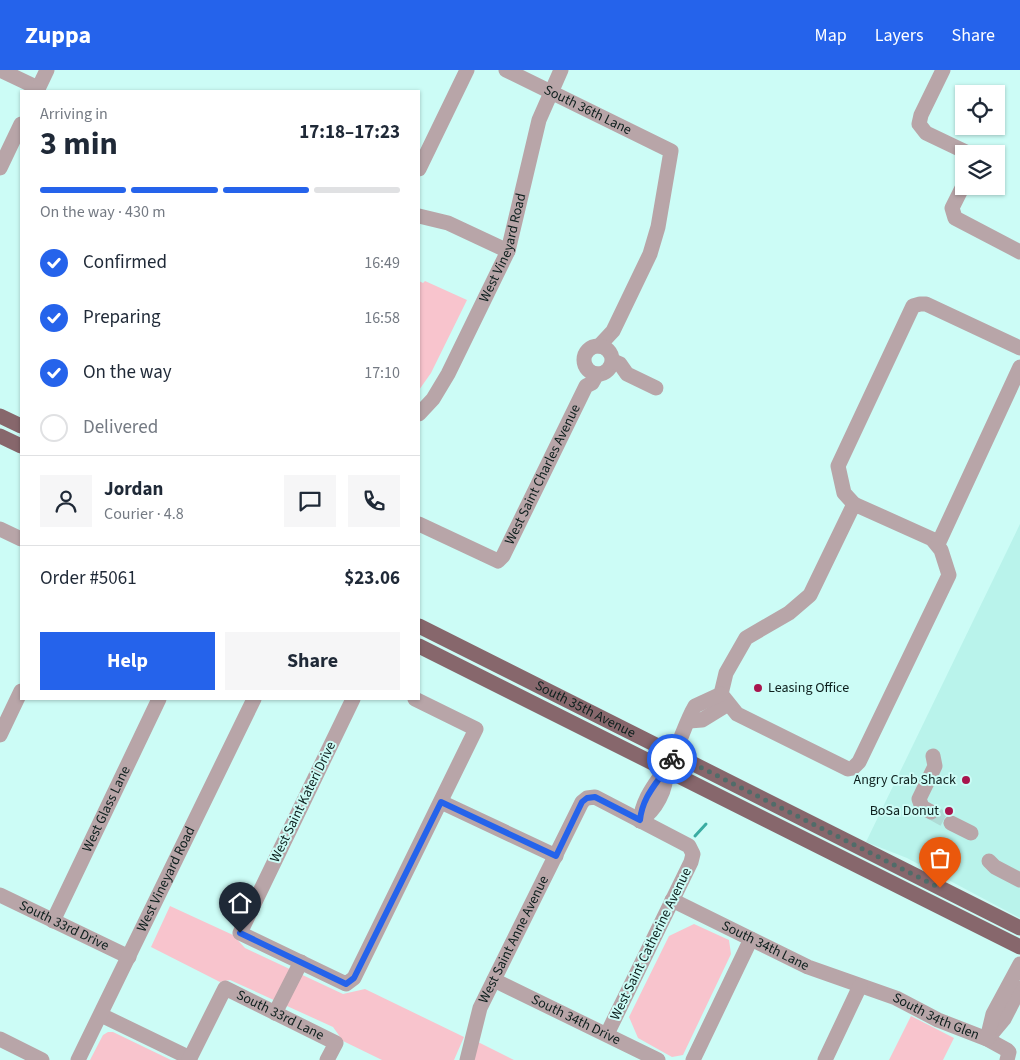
<!DOCTYPE html>
<meta charset="utf-8">
<style>
:root{--surface:#fff;--page:#f6f6f7;--text:#1f2937;--muted:#747a83;--line:#e0e1e3;--accent:#2563eb}
body{margin:0;font-family:"Source Sans 3",sans-serif;background:var(--page);color:var(--text);height:100vh;display:flex;flex-direction:column;font-size:19px;white-space:nowrap}
*{box-sizing:border-box;margin:0}
p{font-size:16px;color:var(--muted)}
.icon{flex:none;width:28px;height:28px;fill:none;stroke:currentColor;stroke-width:2;stroke-linecap:round;stroke-linejoin:round}
.map{position:relative;flex:1;overflow:hidden}
.details{position:absolute;left:20px;top:20px;width:400px;height:610px;display:flex;flex-direction:column;background:var(--surface);border-radius:0px;box-shadow:0 1px 4px #0004}
.details>*{flex:none}
.tools{position:absolute;left:955px;top:15px;display:grid;gap:10px}
.tools a{display:grid;place-items:center;width:50px;height:50px;border-radius:0px;background:var(--surface);box-shadow:0 1px 4px #0004;font-size:25px}
.pin{position:absolute;display:grid;place-items:center;width:42px;height:42px;color:#fff;margin:-51px -21px;border-radius:50% 50% 50% 0;rotate:-45deg;box-shadow:0 0 5px #0007}
.pin .icon{rotate:45deg}
.courier{position:absolute;display:grid;place-items:center;width:50px;height:50px;margin:-25px;border:4px solid #2563eb;border-radius:50%;background:#fff;color:#222;box-shadow:0 1px 6px #0007}
.head em{font-style:normal;font-weight:700}
.head div{display:flex;flex-direction:column-reverse}
.head{display:flex;align-items:center;justify-content:space-between;height:85px;padding:0 20px}
h1{font-size:32px;font-weight:700;line-height:38px}
.bar{display:grid;grid-template-columns:repeat(4,1fr);gap:8px 5px;align-content:center;height:60px;padding:0 20px}
.bar i{height:6px;border-radius:4px;background:var(--line)}
.bar .active{background:var(--accent)}
.bar p{grid-column:span 4}
.line{display:flex;align-items:center;gap:12px;padding:0 20px;border-top:1px solid var(--line)}
.line div{flex:1}
.round{display:grid;place-items:center;flex:none;width:52px;height:52px;border-radius:0px;background:var(--page)}
ol{padding:0 20px;list-style:none}
li{display:flex;align-items:center;gap:15px;height:55px}
li p{margin-inline-start:auto}
li .icon{padding:5px;border-radius:50%;background:var(--accent);color:#fff;stroke-width:4}
li:last-child{color:var(--muted)}
li i{width:28px;height:28px;border:2px solid var(--line);border-radius:50%}
.primary-button{display:flex;gap:10px;margin-top:auto;padding:10px 20px}
.primary-button a{flex:1;height:58px;border-radius:0px;background:var(--accent);color:#fff;font-size:20px;font-weight:700;line-height:58px;text-align:center}
.primary-button a+a{background:var(--page);color:var(--text)}
header{display:flex;align-items:center;gap:30px;box-sizing:border-box;height:70px;padding:0 25px;background:var(--accent);color:#fff}
header strong{font-size:24px}
nav{display:flex;gap:28px;margin-inline-start:auto;font-size:18px}
.map>svg:first-child{display:block}
.built{fill:#b9f3eb}
.green{fill:#f8c4cd}
.lines{fill:none;stroke-linecap:round;stroke-linejoin:round}
.stream{stroke:#3aaca2;stroke-width:3}
.minor-tunnel{stroke:#afdbd5;stroke-width:15;stroke-dasharray:15 8;stroke-linecap:butt}
.minor{stroke:#b8a5a8;stroke-width:15}
.major{stroke:#87676c;stroke-width:15}
.done{stroke:#506c69;stroke-width:5;stroke-dasharray:0 9}
.route{stroke:#2563eb;stroke-width:6}
.poi-dot{fill:#a8154d;stroke:#ccfcf6;stroke-width:2}
.labels{text-anchor:middle;dominant-baseline:central;stroke-width:4;stroke-linejoin:round;paint-order:stroke}
.street-label{font-size:14px;fill:#0d1f1d;stroke:#ccfcf6}
.poi-label{font-size:14px;fill:#0d1f1d;stroke:#ccfcf6;text-anchor:end}
</style>
<header>
<strong>Zuppa</strong>
<nav><a>Map</a><a>Layers</a><a>Share</a></nav>
</header>
<div class="map">
<svg width="1020" height="990" viewBox="0 0 1020 990">
<rect width="100%" height="100%" fill="#ccfcf6"/>
<path class="built" d="M1020 454V848L907 788 866 772Z"/>
<path class="green" d="M419 211 423 213 425 211 467 230 431 303 419 320Z
M170 836 233 865 245 878 343 924 365 919 464 967 454 990H382L343 971 333 957 230 910 220 912 151 877Z
M694 854 729 870 731 884 683 985 672 987 638 968 629 947 669 866Z
M911 946 954 968 943 990H889Z
M108 962H113L171 990H90L103 965Z
M478 972 514 990H474Z"/>
<g class="lines">
<path class="stream" d="M695 766 706 754"/>
<path class="minor-tunnel" d="M931 742 951 753"/>
<g class="minor">
<path d="M0 0 38 18"/>
<path id="s1" d="M506 0 671 81 658 157 650 184 613 261 599 276"/>
<path d="M943 0 921 45 919 54 926 63 970 84"/>
<path d="M37 21 47 0"/>
<path d="M0 98 21 54"/>
<path d="M419 99 467 0"/>
<path d="M964 114 952 138 955 148 1020 182"/>
<path d="M419 146 448 153 508 181"/>
<circle cx="598" cy="290" r="14"/>
<path d="M613 291 620 294 627 304 656 318"/>
<path id="s2" d="M419 344 433 329 448 304 508 181 539 50 561 0"/>
<path d="M854 434 932 469 941 480 949 505 859 692 853 698 848 699 737 644 721 624 726 603 746 568 789 543 810 525Z"/>
<path d="M854 434 844 423 838 396 913 236 920 234H926L1020 278"/>
<path id="s3" d="M419 454 498 491 503 486 586 316 592 313 597 304"/>
<path d="M0 459 21 469"/>
<path d="M938 474 1020 297"/>
<path d="M353 629 240 863 346 914 354 908 476 659 415 629"/>
<path d="M689 651 702 650 728 634"/>
<path d="M0 665 21 621"/>
<path d="M441 732 556 786"/>
<path d="M931 742 922 737 919 729 935 696 933 686"/>
<path d="M640 751C643 723 662 708 673 686 681 670 686 651 695 636L721 624"/>
<path d="M640 751C656 740 667 720 666 700"/>
<path d="M951 753 971 763"/>
<path d="M989 791 995 797 1020 810"/>
<path id="s4" d="M0 825 129 887"/>
<path id="s5" d="M672 830 808 897 896 928 938 950 987 969 1007 980 1009 982 1007 990"/>
<path id="s6" d="M53 851 159 629"/>
<path id="s7" d="M494 910 658 990"/>
<path d="M275 943 301 892"/>
<path d="M101 945 190 988"/>
<path d="M989 967 1004 949 1020 918"/>
<path d="M0 969 42 990"/>
<path d="M987 969 993 944 1020 894"/>
<path id="s8" d="M78 990 254 629"/>
<path id="s9" d="M189 990 225 918 336 973 327 990"/>
<path id="s10" d="M467 990 480 938 582 732 587 728 595 727 689 776 693 784 691 792 607 964"/>
<path d="M693 990 751 869"/>
<path d="M825 990 860 916"/>
</g>
<g class="major">
<path d="M0 346 21 356"/>
<path d="M0 366 21 376"/>
<path id="s11" d="M419 556 1020 858"/>
<path d="M419 576 1020 877"/>
</g>
</g>
<g class="lines">
<path class="done" d="M672 689 674 684 940 818"/>
<path class="route" d="M240 863 346 914 354 908 441 732 556 786 582 732 587 728 595 727 640 750C643 723 661 710 672 689"/>
</g>
<g class="poi-dot">
<circle cx="758" cy="618" r="5"/>
<circle cx="966" cy="710" r="5"/>
<circle cx="949" cy="741" r="5"/>
</g>
<g class="labels">
<g class="street-label">
<text stroke="none"><textPath href="#s1" startOffset="91">South 36th Lane</textPath></text>
<text stroke="none"><textPath href="#s2" startOffset="188">West Vineyard Road</textPath></text>
<text stroke="none"><textPath href="#s3" startOffset="185">West Saint Charles Avenue</textPath></text>
<text stroke="none"><textPath href="#s11" startOffset="186">South 35th Avenue</textPath></text>
<text transform="translate(303 732) rotate(-64)">West Saint Kateri Drive</text>
<text stroke="none"><textPath href="#s6" startOffset="124">West Glass Lane</textPath></text>
<text stroke="none"><textPath href="#s8" startOffset="201">West Vineyard Road</textPath></text>
<text stroke="none"><textPath href="#s4" startOffset="71">South 33rd Drive</textPath></text>
<text stroke="none"><textPath href="#s10" startOffset="130">West Saint Anne Avenue</textPath></text>
<text transform="translate(651 874) rotate(-64)">West Saint Catherine Avenue</text>
<text stroke="none"><textPath href="#s5" startOffset="104">South 34th Lane</textPath></text>
<text stroke="none"><textPath href="#s9" startOffset="142">South 33rd Lane</textPath></text>
<text stroke="none"><textPath href="#s5" startOffset="289">South 34th Glen</textPath></text>
<text stroke="none"><textPath href="#s7" startOffset="91">South 34th Drive</textPath></text>
</g>
<g class="poi-label">
<text x="768" y="618" text-anchor="start">Leasing Office</text>
<text x="956" y="710">Angry Crab Shack</text>
<text x="939" y="741">BoSa Donut</text>
</g>
</g>
</svg>
<div class="tools">
<a><svg class="icon" aria-label="locate" viewBox="0 0 24 24"><circle cx="12" cy="12" r="6"/><path d="M12 2v4M12 18v4M2 12h4M18 12h4"/></svg></a>
<a><svg class="icon" aria-label="layers" viewBox="0 0 24 24"><path d="M12 4l9 5-9 5-9-5zM3 14l9 5 9-5"/></svg></a>
</div>
<div class="pin" style="left:940px;top:818px;background:#ea580c"><svg class="icon" aria-label="bag" viewBox="0 0 24 24"><path d="M5 8h14l-1 12H6zM9 8a3 3 0 0 1 6 0"/></svg></div>
<div class="pin" style="left:240px;top:863px;background:#1f2937"><svg class="icon" aria-label="home" viewBox="0 0 24 24"><path d="M3 11l9-7 9 7M6 9v11h12V9"/></svg></div>
<div class="courier" style="left:672px;top:689px"><svg class="icon" aria-label="bike" viewBox="0 0 24 24"><circle cx="6" cy="16" r="4"/><circle cx="18" cy="16" r="4"/><path d="M6 16l4-8h5l3 8M10 8l3 8H6M13 5h3"/></svg></div>
<section class="details">
<div class="head"><div><h1>3 min</h1><p>Arriving in</p></div><em>17:18–17:23</em></div>
<div class="bar"><i class="active"></i><i class="active"></i><i class="active"></i><i></i><p>On the way · 430 m</p></div>
<ol>
<li><svg class="icon" aria-label="check" viewBox="0 0 24 24"><path d="M5 12l5 5 9-10"/></svg>Confirmed<p>16:49</p></li>
<li><svg class="icon" aria-label="check" viewBox="0 0 24 24"><path d="M5 12l5 5 9-10"/></svg>Preparing<p>16:58</p></li>
<li><svg class="icon" aria-label="check" viewBox="0 0 24 24"><path d="M5 12l5 5 9-10"/></svg>On the way<p>17:10</p></li>
<li><i></i>Delivered</li>
</ol>
<div class="line" style="height:90px"><a class="round"><svg class="icon" aria-label="person" viewBox="0 0 24 24"><circle cx="12" cy="8" r="4"/><path d="M4 21q1-7 8-7t8 7"/></svg></a><div><b>Jordan</b><p>Courier · 4.8</p></div><a class="round"><svg class="icon" aria-label="chat" viewBox="0 0 24 24"><path d="M4 5h16v11H9l-5 4z"/></svg></a><a class="round"><svg class="icon" aria-label="phone" viewBox="0 0 24 24"><path d="M5 4h4l2 5-3 2q2 4 5 5l2-3 5 2v4C11 20 4 13 5 4z"/></svg></a></div>
<div class="line" style="height:65px"><div>Order #5061</div><b>$23.06</b></div>
<div class="primary-button"><a>Help</a><a>Share</a></div>
</section>
</div>
